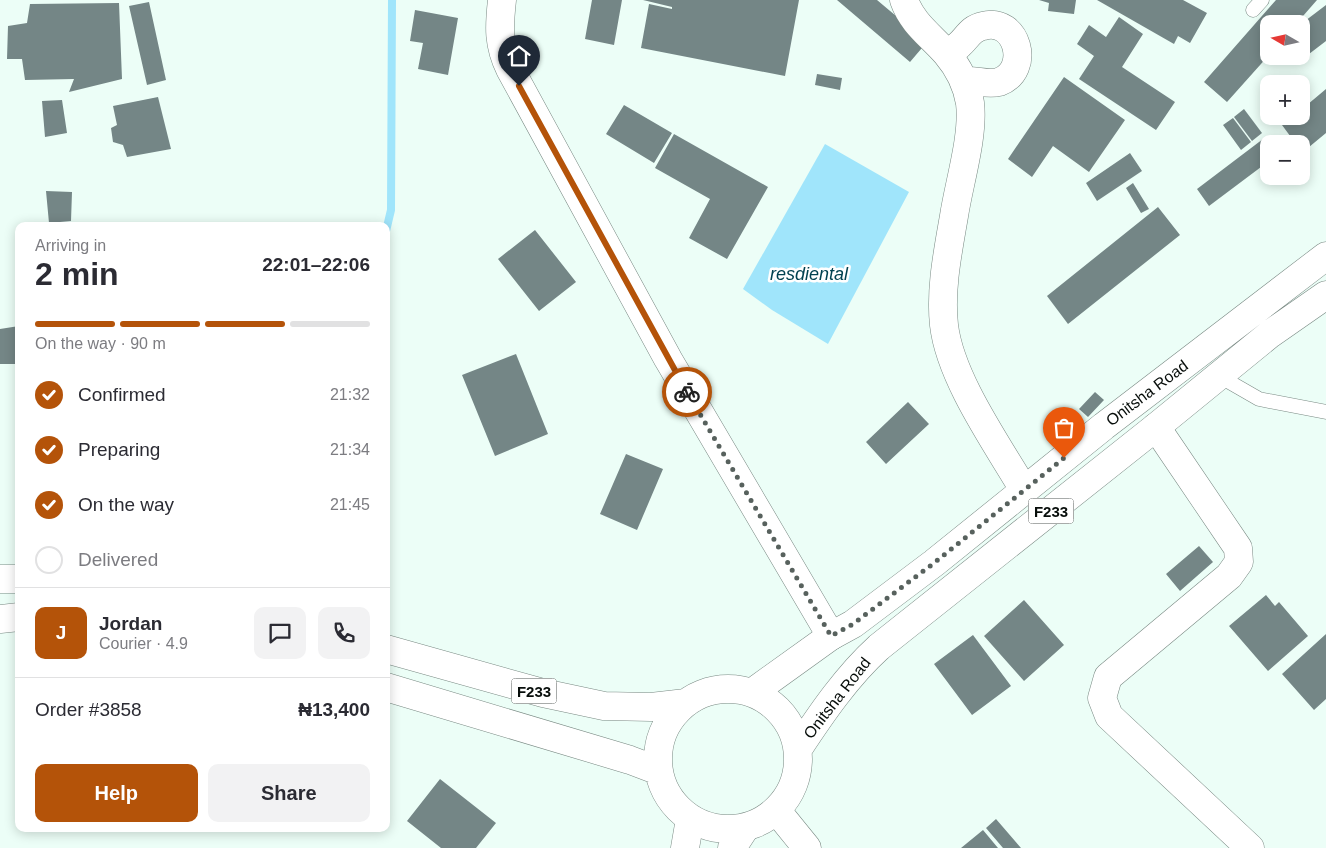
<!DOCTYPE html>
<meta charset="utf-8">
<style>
:root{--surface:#fff;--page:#f2f2f3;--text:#2b2b33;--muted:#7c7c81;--line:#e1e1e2;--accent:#b45309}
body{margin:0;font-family:Arial,sans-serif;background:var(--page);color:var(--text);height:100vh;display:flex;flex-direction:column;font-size:19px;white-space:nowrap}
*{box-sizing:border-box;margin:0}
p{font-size:16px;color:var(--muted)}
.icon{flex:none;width:28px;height:28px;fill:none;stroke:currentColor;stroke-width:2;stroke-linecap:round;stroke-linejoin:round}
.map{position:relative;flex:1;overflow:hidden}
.details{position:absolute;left:15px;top:222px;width:375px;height:610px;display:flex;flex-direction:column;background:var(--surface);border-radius:10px;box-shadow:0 2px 12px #0003}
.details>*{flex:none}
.needle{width:32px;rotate:279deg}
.buttons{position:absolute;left:1260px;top:15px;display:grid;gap:10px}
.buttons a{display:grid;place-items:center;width:50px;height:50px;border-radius:10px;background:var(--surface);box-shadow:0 2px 12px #0003;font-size:25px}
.pin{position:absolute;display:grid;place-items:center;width:42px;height:42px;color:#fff;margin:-51px -21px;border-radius:50% 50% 50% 0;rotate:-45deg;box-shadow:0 0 5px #0007}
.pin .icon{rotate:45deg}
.courier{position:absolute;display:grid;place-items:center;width:50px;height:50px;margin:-25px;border:4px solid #b45309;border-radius:50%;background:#fff;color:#222;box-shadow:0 1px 6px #0007}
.head em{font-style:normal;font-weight:600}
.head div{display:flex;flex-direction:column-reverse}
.head{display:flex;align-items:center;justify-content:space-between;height:85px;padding:0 20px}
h1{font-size:32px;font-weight:600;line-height:38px}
.bar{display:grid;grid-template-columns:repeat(4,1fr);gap:8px 5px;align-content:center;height:60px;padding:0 20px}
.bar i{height:6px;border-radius:4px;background:var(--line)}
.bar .on{background:var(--accent)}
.bar p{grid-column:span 4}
.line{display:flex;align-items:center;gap:12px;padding:0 20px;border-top:1px solid var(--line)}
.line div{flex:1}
.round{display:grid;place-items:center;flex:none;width:52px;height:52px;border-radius:10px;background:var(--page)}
ol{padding:0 20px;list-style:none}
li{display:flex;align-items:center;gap:15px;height:55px}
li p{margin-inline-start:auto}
li .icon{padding:5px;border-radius:50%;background:var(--accent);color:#fff;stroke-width:4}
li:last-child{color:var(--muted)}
li i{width:28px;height:28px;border:2px solid var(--line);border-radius:50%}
.button{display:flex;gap:10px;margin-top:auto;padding:10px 20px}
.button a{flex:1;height:58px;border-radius:10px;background:var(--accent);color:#fff;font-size:20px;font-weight:600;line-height:58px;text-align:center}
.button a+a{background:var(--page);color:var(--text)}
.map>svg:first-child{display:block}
.water{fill:#a0e5fb}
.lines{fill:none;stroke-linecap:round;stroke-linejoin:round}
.stream{stroke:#a0e5fb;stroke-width:8}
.building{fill:#748686}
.lane-casing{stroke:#798983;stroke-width:15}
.street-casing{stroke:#798983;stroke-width:29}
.secondary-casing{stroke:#798983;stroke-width:29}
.primary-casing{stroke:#798983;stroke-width:29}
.lane{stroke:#fff;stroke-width:14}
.street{stroke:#fff;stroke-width:28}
.secondary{stroke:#fff;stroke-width:28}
.primary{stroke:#fff;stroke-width:28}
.done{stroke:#57615d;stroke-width:5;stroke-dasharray:0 9}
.route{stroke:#b45309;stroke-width:6}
.labels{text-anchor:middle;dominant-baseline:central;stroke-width:5;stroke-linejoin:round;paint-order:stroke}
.shield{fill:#fff;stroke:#515654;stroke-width:1}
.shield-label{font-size:15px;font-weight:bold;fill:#070d0a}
.street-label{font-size:16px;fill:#070d0a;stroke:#fff}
.water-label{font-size:18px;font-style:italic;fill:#014150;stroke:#fff}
</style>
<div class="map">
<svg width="1326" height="848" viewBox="0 0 1326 848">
<rect width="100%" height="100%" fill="#ecfef7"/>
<path class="water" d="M825 144 909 192 828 344 772 310 743 289Z"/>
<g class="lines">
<path class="stream" d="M386 231 391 210 392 0"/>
</g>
<path class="building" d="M592 0H622L614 45 585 39Z
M643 0H799L785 76 641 48 649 4 672 9V7Z
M837 0H877L927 42 910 62Z
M1039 0H1076L1074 14 1048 11 1049 3Z
M1097 0H1183L1207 13 1190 43 1178 36 1174 44Z
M1276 0H1317L1296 24H1269V55L1227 102 1204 82Z
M149 2 166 80 147 85 129 6Z
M119 3 122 79 69 92 74 79 25 80 22 59H7L8 26 27 23 30 4Z
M1326 5V41L1309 54 1301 45V43L1309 37 1301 27V24Z
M415 10 458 18 448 75 418 69 423 43 410 41Z
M1119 17 1143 34 1122 67 1175 102 1156 130 1079 79 1094 56 1077 44 1089 25 1106 37Z
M817 74 842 78 840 90 815 85Z
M1064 77 1125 120 1089 172 1053 146 1032 177 1008 159Z
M1326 89V133L1303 152 1301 144H1296L1282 125 1293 116H1301V110Z
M158 97 171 149 127 157 123 145 113 142 111 128 117 125 113 106Z
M62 100 67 133 45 137 42 101Z
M624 105 672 133 654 163 606 134Z
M1244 109 1262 133 1252 141 1234 117Z
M1233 118 1251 142 1241 150 1223 125Z
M674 134 768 187 727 259 689 238 710 199 655 168Z
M1263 139 1269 147V161L1209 206 1197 189Z
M1130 153 1142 171 1097 201 1086 183Z
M1133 183 1149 209 1141 213 1126 188Z
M46 191 72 192 71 221 49 223Z
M1158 207 1180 235 1068 324 1047 296Z
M535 230 576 282 539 311 498 259Z
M19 326V364H0V329Z
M516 354 548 434 495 456 462 375Z
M1095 392 1104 400 1088 417 1079 409Z
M908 402 929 424 886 464 866 442Z
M626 454 663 469 637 530 600 514Z
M1199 546 1213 562 1180 591 1166 574Z
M1266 595 1275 606 1279 602 1308 636 1268 671 1229 626Z
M1024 600 1064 645 1024 681 984 636Z
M1326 634V699L1314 710 1282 674Z
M973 635 1011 686 972 715 934 664Z
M440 779 496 823 476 848H441L407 821Z
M996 819 1021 848H1003L986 828Z
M983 830 998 848H961Z"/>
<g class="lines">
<g class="lane-casing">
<path id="lane" d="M1253 10 1262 0
M1219 376 1259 399 1326 412"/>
</g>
<g class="street-casing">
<path id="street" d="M502 0C499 27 498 44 510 69L668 359 831 636
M904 0C912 23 930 35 946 53 958 67 967 85 970 103 974 136 959 183 954 216 948 251 940 289 944 325 950 378 997 444 1024 490
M947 53C951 51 956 48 959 45 967 38 971 28 983 26 1017 16 1032 70 999 82 987 85 976 80 965 81
M1156 427 1238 548 1239 562 1229 576 1108 677 1102 698 1109 716 1250 848
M777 811 807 848"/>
</g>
<g class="secondary-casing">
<path id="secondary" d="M685 848 690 819
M732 848 745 828"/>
</g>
<g class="primary-casing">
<path id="primary" d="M0 579H19
M0 619 19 617
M386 649 543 693 604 706 651 707 686 703
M386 687 630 760 659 771
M658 759a70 70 0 1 1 140 0a70 70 0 1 1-140 0Z
M753 692 831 636 853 624 934 563 1104 426 1326 256
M798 749C821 714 847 676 879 647L1156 427 1270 334 1326 295"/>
</g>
<use href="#lane" class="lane"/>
<use href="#street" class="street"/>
<use href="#secondary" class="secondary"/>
<use href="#primary" class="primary"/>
</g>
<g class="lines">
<path class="done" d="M687 392 831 636 853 624 934 563 1064 458"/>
<path class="route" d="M519 86 687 392"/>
</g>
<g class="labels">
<g class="shield">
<rect x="1028.5" y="498.5" width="45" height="25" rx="4"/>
<rect x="511.5" y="678.5" width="45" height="25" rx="4"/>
</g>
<g class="shield-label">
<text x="1051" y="511">F233</text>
<text x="534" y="691">F233</text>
</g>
<g class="street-label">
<text transform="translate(1147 393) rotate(-37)">Onitsha Road</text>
<text transform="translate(837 698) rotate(-52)">Onitsha Road</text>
</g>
<g class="water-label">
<text x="809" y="274">resdiental</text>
</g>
</g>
</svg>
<div class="buttons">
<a><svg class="needle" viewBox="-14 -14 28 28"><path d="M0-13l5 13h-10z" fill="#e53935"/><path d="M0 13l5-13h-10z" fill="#7c7c81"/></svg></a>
<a>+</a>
<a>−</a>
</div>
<div class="pin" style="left:1064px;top:458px;background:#ea580c"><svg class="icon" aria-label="bag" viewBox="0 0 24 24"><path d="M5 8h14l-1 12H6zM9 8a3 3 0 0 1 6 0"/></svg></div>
<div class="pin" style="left:519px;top:86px;background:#1f2937"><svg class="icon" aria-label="home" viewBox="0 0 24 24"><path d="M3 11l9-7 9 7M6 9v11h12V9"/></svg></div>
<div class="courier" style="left:687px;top:392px"><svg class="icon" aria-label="bike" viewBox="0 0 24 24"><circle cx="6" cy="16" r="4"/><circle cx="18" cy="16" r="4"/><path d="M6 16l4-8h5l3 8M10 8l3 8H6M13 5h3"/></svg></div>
<section class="details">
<div class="head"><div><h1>2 min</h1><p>Arriving in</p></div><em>22:01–22:06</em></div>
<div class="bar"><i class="on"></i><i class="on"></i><i class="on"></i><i></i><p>On the way · 90 m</p></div>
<ol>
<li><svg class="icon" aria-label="check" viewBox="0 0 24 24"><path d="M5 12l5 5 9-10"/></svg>Confirmed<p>21:32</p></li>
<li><svg class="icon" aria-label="check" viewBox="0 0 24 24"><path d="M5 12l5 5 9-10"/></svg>Preparing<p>21:34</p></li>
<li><svg class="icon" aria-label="check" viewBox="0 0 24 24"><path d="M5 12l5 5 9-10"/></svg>On the way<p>21:45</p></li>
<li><i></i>Delivered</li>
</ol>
<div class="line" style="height:90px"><b class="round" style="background:var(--accent);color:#fff">J</b><div><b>Jordan</b><p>Courier · 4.9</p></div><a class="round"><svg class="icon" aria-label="chat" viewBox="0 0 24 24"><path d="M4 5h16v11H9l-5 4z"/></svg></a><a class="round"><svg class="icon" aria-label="phone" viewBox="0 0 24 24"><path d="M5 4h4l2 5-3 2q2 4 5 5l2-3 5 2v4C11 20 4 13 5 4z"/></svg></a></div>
<div class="line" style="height:65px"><div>Order #3858</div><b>₦13,400</b></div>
<div class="button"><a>Help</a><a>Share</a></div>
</section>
</div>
